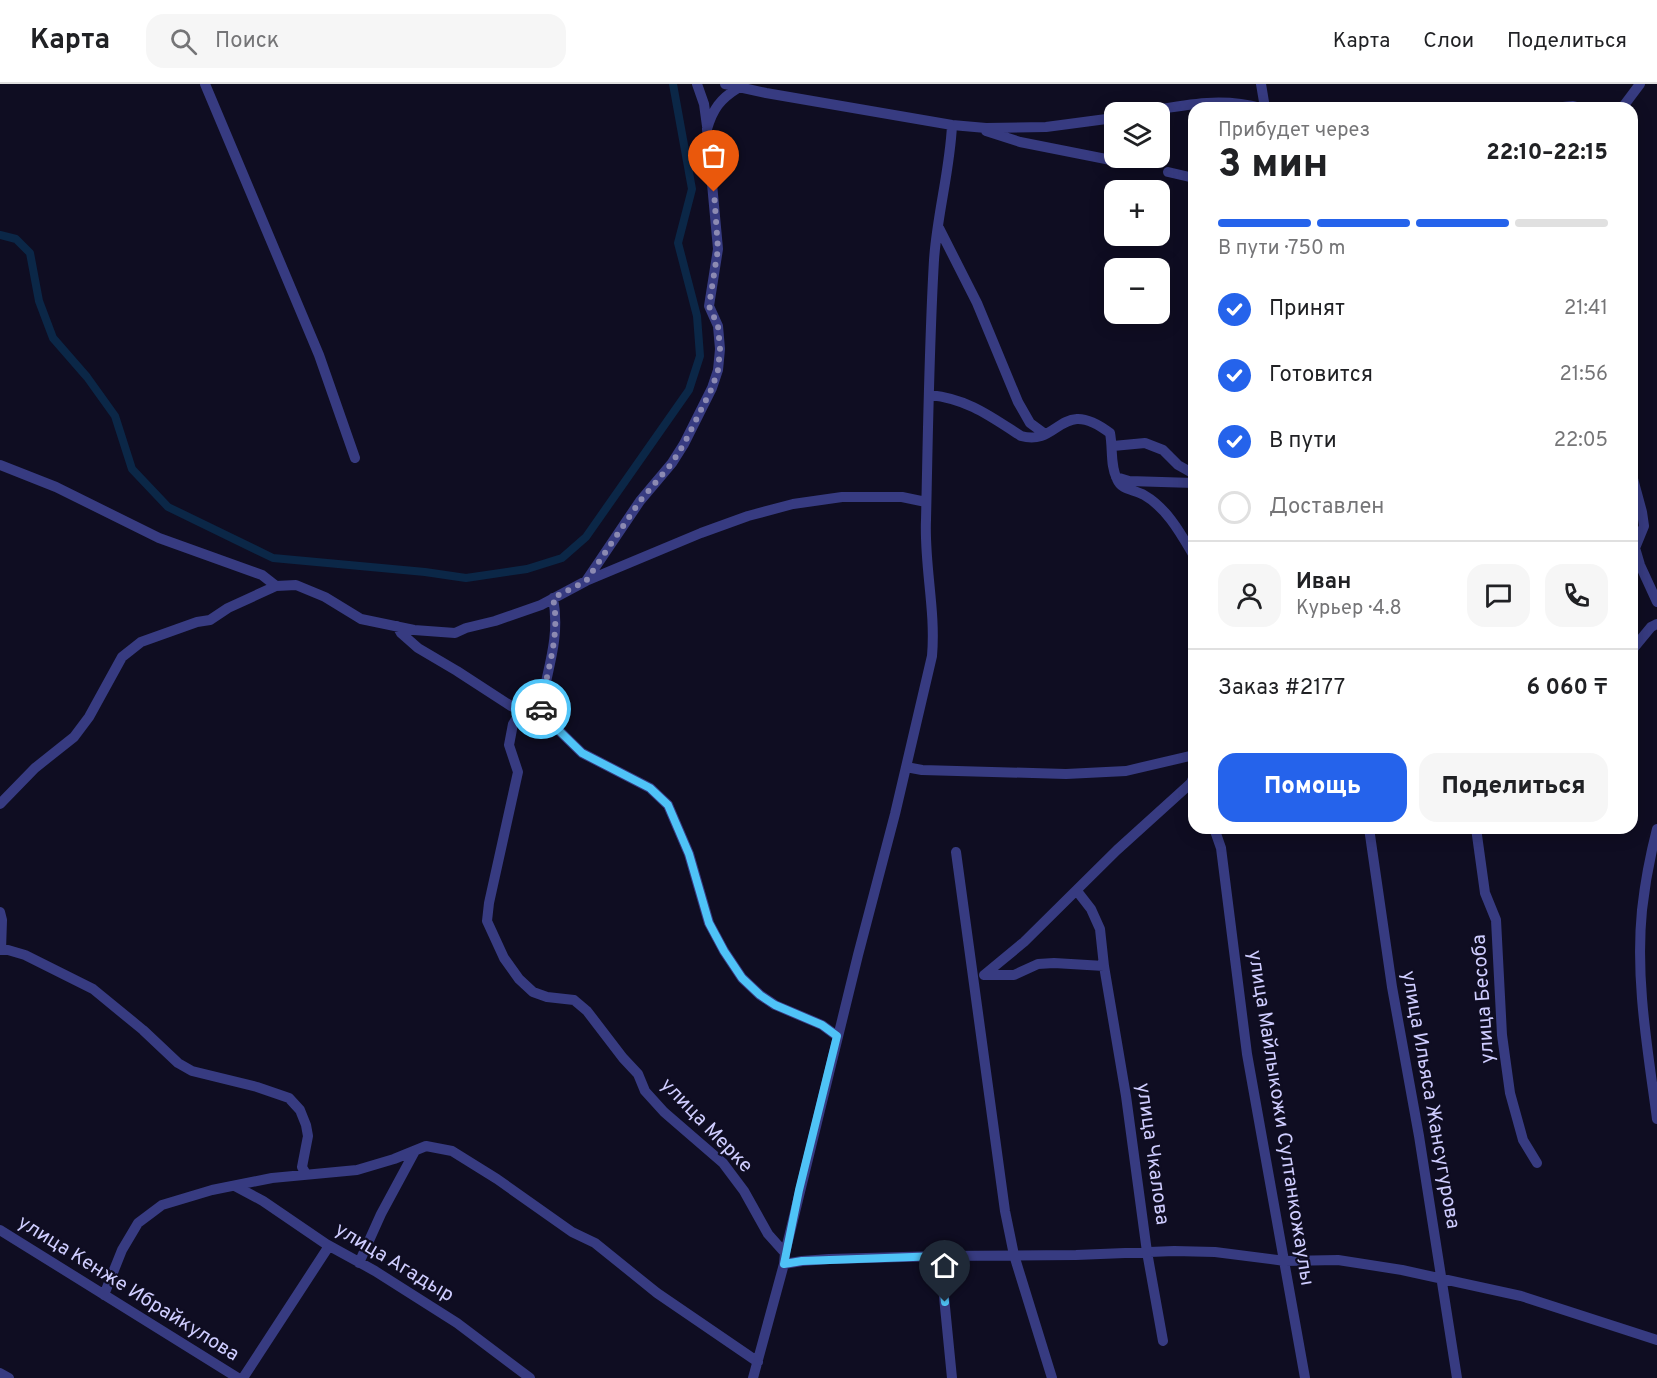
<!DOCTYPE html>
<html lang="ru">
<meta charset="utf-8">
<style>
:root{--surface:#fff;--page:#f6f6f6;--text:#202124;--muted:#757577;--line:#e0e0e0;--accent:#2563eb}
body{margin:0;font-family:Overpass,sans-serif;background:var(--page);color:var(--text);height:100vh;display:flex;flex-direction:column;font-size:22px;white-space:nowrap}
*{box-sizing:border-box;margin:0}
p{font-size:20px;color:var(--muted)}
.icon{flex:none;width:33px;height:33px;fill:none;stroke:currentColor;stroke-width:2;stroke-linecap:round;stroke-linejoin:round}
.map{position:relative;flex:1;overflow:hidden}
.side{position:absolute;left:1188px;top:18px;width:450px;height:732px;display:flex;flex-direction:column;background:var(--surface);border-radius:18px;box-shadow:0 3px 15px #0003}
.side>*{flex:none}
.tools{position:absolute;left:1104px;top:18px;display:grid;gap:12px}
.tools a{display:grid;place-items:center;width:66px;height:66px;border-radius:12px;background:var(--surface);box-shadow:0 3px 15px #0003;font-size:30px}
.pin{position:absolute;display:grid;place-items:center;width:51px;height:51px;color:#fff;margin:-62px -26px;border-radius:50% 50% 50% 0;rotate:-45deg;box-shadow:0 0 6px #0007}
.pin .icon{rotate:45deg}
.courier{position:absolute;display:grid;place-items:center;width:60px;height:60px;margin:-30px;border:4px solid #4fc3f7;border-radius:50%;background:#fff;color:#222;box-shadow:0 2px 8px #0007}
.overview em{font-style:normal;font-weight:800}
.overview div{display:flex;flex-direction:column-reverse}
.overview{display:flex;align-items:center;justify-content:space-between;height:102px;padding:0 30px}
h1{font-size:39px;font-weight:800;line-height:45px}
.bar{display:grid;grid-template-columns:repeat(4,1fr);gap:9px 6px;align-content:center;height:72px;padding:0 30px}
.bar i{height:8px;border-radius:4px;background:var(--line)}
.bar .selected{background:var(--accent)}
.bar p{grid-column:span 4}
.line{display:flex;align-items:center;gap:15px;padding:0 30px;border-top:2px solid var(--line)}
.line div{flex:1}
.round{display:grid;place-items:center;flex:none;width:63px;height:63px;border-radius:18px;background:var(--page)}
ol{padding:0 30px;list-style:none}
li{display:flex;align-items:center;gap:18px;height:66px}
li p{margin-inline-start:auto}
li .icon{padding:6px;border-radius:50%;background:var(--accent);color:#fff;stroke-width:4}
li:last-child{color:var(--muted)}
li i{width:33px;height:33px;border:3px solid var(--line);border-radius:50%}
.button{display:flex;gap:12px;margin-top:auto;padding:12px 30px}
.button a{flex:1;height:69px;border-radius:18px;background:var(--accent);color:#fff;font-size:24px;font-weight:800;line-height:69px;text-align:center}
.button a+a{background:var(--page);color:var(--text)}
header{display:flex;align-items:center;gap:36px;box-sizing:border-box;height:84px;padding:0 30px;background:var(--surface);border-bottom:2px solid var(--line)}
header strong{font-size:28px}
nav{display:flex;gap:33px;margin-inline-start:auto;font-size:21px}
.search{width:420px;height:54px;background:var(--page);display:flex;align-items:center;gap:15px;box-sizing:border-box;padding:0 21px;border-radius:18px;color:var(--muted);font-size:22px}
.map>svg:first-child{display:block}
.lines{fill:none;stroke-linecap:round;stroke-linejoin:round}
.canal{stroke:#0b2747;stroke-width:8}
.minor{stroke:#373b81;stroke-width:10}
.done{stroke:#8c8ab2;stroke-width:6;stroke-dasharray:0 10.8}
.route{stroke:#4fc3f7;stroke-width:8}
.labels{text-anchor:middle;dominant-baseline:central;stroke-width:4.5;stroke-linejoin:round;paint-order:stroke}
.street-label{font-size:20px;fill:#cfcdff;stroke:#0f0d22}
</style>
<header>
<strong>Карта</strong>
<div class="search"><svg class="icon" aria-label="search" viewBox="0 0 24 24"><circle cx="10" cy="10" r="6"/><path d="M15 15l6 6"/></svg>Поиск</div>
<nav><a>Карта</a><a>Слои</a><a>Поделиться</a></nav>
</header>
<div class="map">
<svg width="1657" height="1294" viewBox="0 0 1657 1294">
<rect width="100%" height="100%" fill="#0f0d22"/>
<g class="lines">
<path class="canal" d="M0 151 16 155 30 169 39 217 53 254 87 293 115 332 132 385 168 423 273 474 425 488 466 494 527 485 562 474 586 453 689 306 700 272 697 232 678 159 692 105 673 0"/>
<path class="minor" d="M205 0 319 271 355 374
M697 0 704 20 707 42
M725 0 766 9 952 41 986 44 1046 43 1114 34
M1261 0 1265 24
M1553 24 1573 22 1581 24
M1622 24 1640 0
M1144 28C1184 21 1221 13 1261 24
M986 47 1020 58 1126 79
M1168 88 1194 94
M939 144 977 219 1018 318 1030 339 1045 350
M930 311C968 315 990 332 1021 352 1060 363 1060 311 1110 349 1113 364 1110 382 1117 395 1122 407 1134 405 1144 411 1167 424 1181 450 1194 472
M1113 362 1145 359 1163 366 1178 381 1194 390
M0 381 56 403 159 454 262 491 276 502 296 501 325 513 361 535 414 546 455 549 466 544 495 537 541 521 586 497 701 449 748 432 793 420 842 413H902L926 418
M1632 391 1642 428 1644 442 1635 464 1640 481 1657 518
M1116 393 1129 397 1194 399
M586 497 640 417 672 379 684 360 712 304 718 286 720 265 718 242 709 222 718 165 707 45C713 25 720 15 738 4
M397 542 401 549 418 564 457 587 511 622 533 631 540 628
M1632 566 1651 543 1657 540
M521 627 513 640 509 661 518 688 489 819 487 837 504 874 519 895 533 908 547 913 574 916 587 927 623 974 638 990 645 1007 664 1028 723 1079 744 1107 768 1150 785 1169
M540 628 582 669 650 704 668 721 689 770 709 839 724 867 742 894 760 911 775 921 822 941 837 952
M540 628C546 588 561 555 553 514
M906 683 922 686 1066 690 1126 687 1194 671
M0 720 35 684 74 653 89 633 122 573 141 558 197 538 210 536 228 524 276 502
M1214 744 1221 764 1247 970 1305 1294
M1369 744 1392 903 1419 1052 1457 1294
M1476 744 1485 809 1496 836 1502 951 1510 1009 1523 1056 1537 1079
M1657 745C1650 772 1645 799 1642 826 1635 896 1648 967 1657 1035
M956 768 1005 1127 1014 1171 1052 1294
M1077 807 1091 825 1100 845 1104 882
M0 828 2 836 1 866
M0 866H8L25 871 93 905 143 946 178 979 192 987 257 1003 289 1014 300 1026 306 1041 308 1052 302 1083 306 1090
M984 891H1014L1038 880 1054 879 1104 882 1126 1012 1147 1168 1163 1257
M984 891 1024 858 1117 766 1191 699 1194 692
M235 1102 263 1117 326 1160 375 1187 457 1239 530 1294
M0 1146 238 1294
M940 1172 952 1294
M359 1179 381 1130 415 1067
M784 1180 802 1177 829 1175 940 1172 1076 1171 1174 1167 1215 1168 1285 1177 1338 1176 1402 1186 1521 1212 1657 1256
M104 1211 122 1166 138 1139 162 1121 212 1106 272 1094 357 1086 394 1075 426 1062 452 1067 497 1095 572 1148 595 1159 657 1209 758 1278
M0 1289 9 1294
M243 1294 329 1162
M753 1294 784 1180 785 1169 858 871 895 730 932 572C936 526 924 481 926 436 928 349 929 262 934 176 937 131 950 86 952 41"/>
</g>
<g class="lines">
<path class="done" d="M541 625C546 587 561 553 553 514L586 497 640 417 672 379 684 360 712 304 718 286 720 265 718 242 709 222 718 165 714 108"/>
<path class="route" d="M541 625 540 628 582 669 650 704 668 721 689 770 709 839 724 867 742 894 760 911 775 921 822 941 837 952 799 1106 784 1180 802 1177 940 1172 945 1218"/>
</g>
<g class="labels">
<g class="street-label">
<text transform="translate(1484 915) rotate(-94)">улица Бесоба</text>
<text transform="translate(1430 1016) rotate(80)">улица Ильяса Жансугурова</text>
<text transform="translate(1280 1034) rotate(81)">улица Майлыкожи Султанкожаулы</text>
<text transform="translate(706 1042) rotate(46)">улица Мерке</text>
<text transform="translate(1152 1070) rotate(82)">улица Чкалова</text>
<text transform="translate(394 1179) rotate(31)">улица Агадыр</text>
<text transform="translate(128 1205) rotate(32)">улица Кенже Ибрайкулова</text>
</g>
</g>
</svg>
<div class="tools">
<a><svg class="icon" aria-label="layers" viewBox="0 0 24 24"><path d="M12 4l9 5-9 5-9-5zM3 14l9 5 9-5"/></svg></a>
<a>+</a>
<a>−</a>
</div>
<div class="pin" style="left:714px;top:108px;background:#ea580c"><svg class="icon" aria-label="bag" viewBox="0 0 24 24"><path d="M5 8h14l-1 12H6zM9 8a3 3 0 0 1 6 0"/></svg></div>
<div class="pin" style="left:945px;top:1218px;background:#1f2937"><svg class="icon" aria-label="home" viewBox="0 0 24 24"><path d="M3 11l9-7 9 7M6 9v11h12V9"/></svg></div>
<div class="courier" style="left:541px;top:625px"><svg class="icon" aria-label="car" viewBox="0 0 24 24"><path d="M5 17H2v-5l4-1 3-4h7l3 4 3 1v5h-3M9 17h6M6 11h13"/><circle cx="7" cy="17" r="2"/><circle cx="17" cy="17" r="2"/></svg></div>
<section class="side">
<div class="overview"><div><h1>3 мин</h1><p>Прибудет через</p></div><em>22:10–22:15</em></div>
<div class="bar"><i class="selected"></i><i class="selected"></i><i class="selected"></i><i></i><p>В пути · 750 m</p></div>
<ol>
<li><svg class="icon" aria-label="check" viewBox="0 0 24 24"><path d="M5 12l5 5 9-10"/></svg>Принят<p>21:41</p></li>
<li><svg class="icon" aria-label="check" viewBox="0 0 24 24"><path d="M5 12l5 5 9-10"/></svg>Готовится<p>21:56</p></li>
<li><svg class="icon" aria-label="check" viewBox="0 0 24 24"><path d="M5 12l5 5 9-10"/></svg>В пути<p>22:05</p></li>
<li><i></i>Доставлен</li>
</ol>
<div class="line" style="height:108px"><a class="round"><svg class="icon" aria-label="person" viewBox="0 0 24 24"><circle cx="12" cy="8" r="4"/><path d="M4 21q1-7 8-7t8 7"/></svg></a><div><b>Иван</b><p>Курьер · 4.8</p></div><a class="round"><svg class="icon" aria-label="chat" viewBox="0 0 24 24"><path d="M4 5h16v11H9l-5 4z"/></svg></a><a class="round"><svg class="icon" aria-label="phone" viewBox="0 0 24 24"><path d="M5 4h4l2 5-3 2q2 4 5 5l2-3 5 2v4C11 20 4 13 5 4z"/></svg></a></div>
<div class="line" style="height:78px"><div>Заказ #2177</div><b>6 060 ₸</b></div>
<div class="button"><a>Помощь</a><a>Поделиться</a></div>
</section>
</div>
